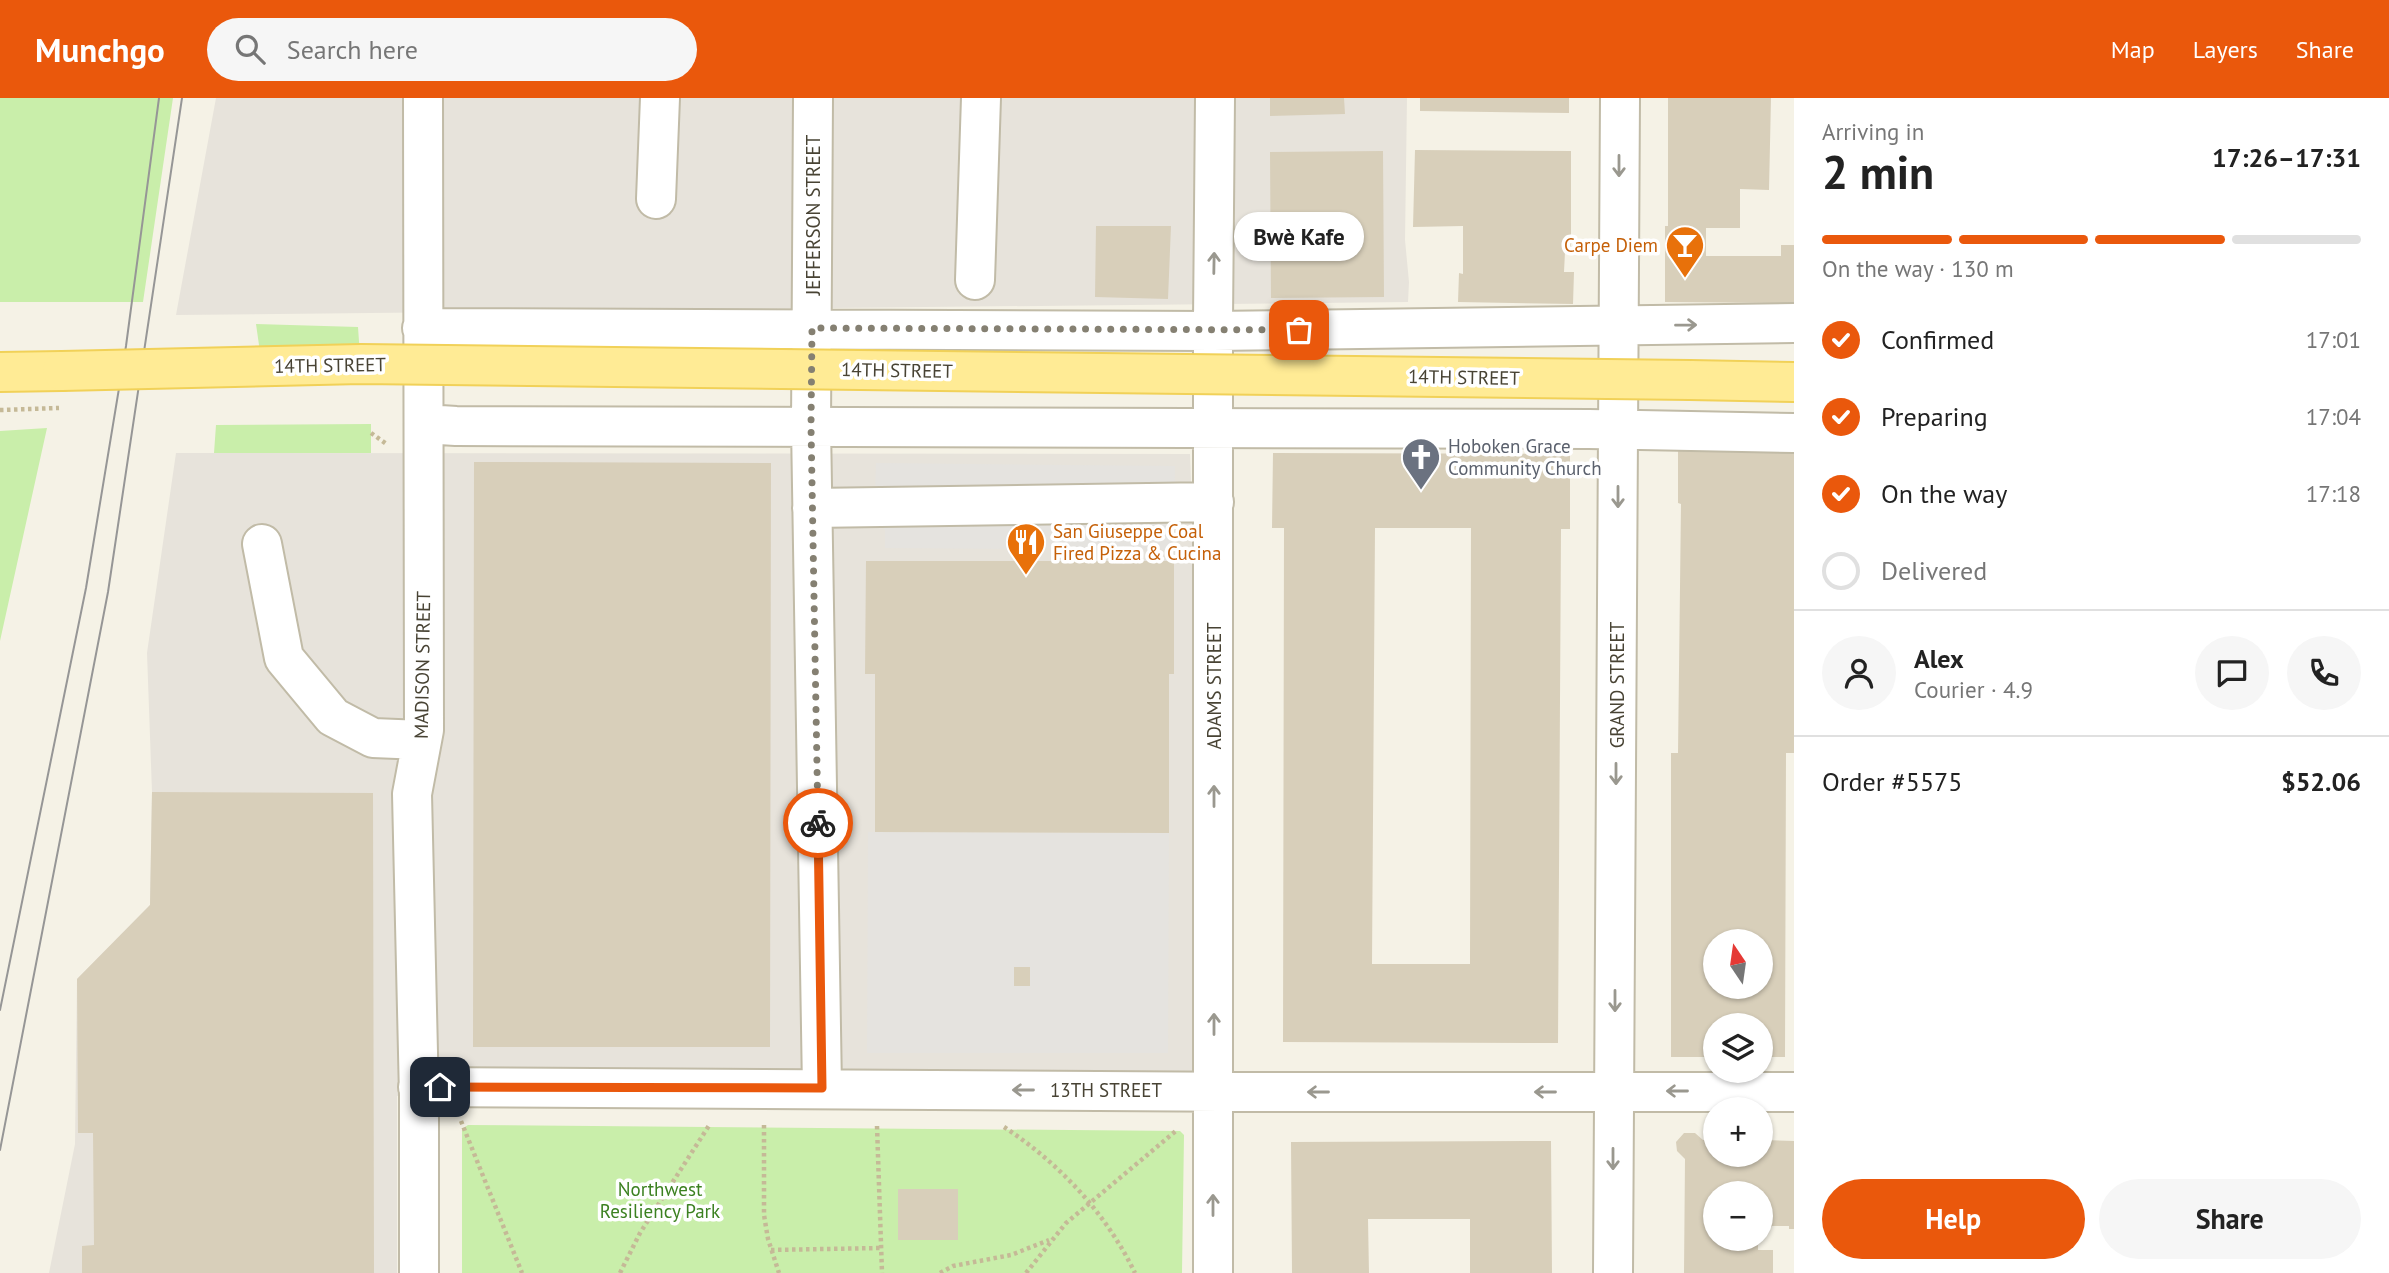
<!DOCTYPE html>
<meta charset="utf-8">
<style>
:root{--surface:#fff;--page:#f6f6f6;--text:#222;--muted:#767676;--line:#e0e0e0;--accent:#ea580c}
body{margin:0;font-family:"PT Sans",sans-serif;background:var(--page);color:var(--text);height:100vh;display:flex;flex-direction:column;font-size:26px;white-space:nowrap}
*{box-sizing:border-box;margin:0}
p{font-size:23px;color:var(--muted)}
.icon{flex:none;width:38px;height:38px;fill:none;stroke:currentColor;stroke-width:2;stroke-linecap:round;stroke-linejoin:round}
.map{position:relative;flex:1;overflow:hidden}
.details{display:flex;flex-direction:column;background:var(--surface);width:595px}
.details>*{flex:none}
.needle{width:46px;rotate:347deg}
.controls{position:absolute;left:1703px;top:831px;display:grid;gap:14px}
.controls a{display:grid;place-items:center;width:70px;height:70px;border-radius:50%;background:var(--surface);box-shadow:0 2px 5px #0004;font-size:35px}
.pin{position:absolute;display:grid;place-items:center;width:60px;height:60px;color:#fff;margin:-30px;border-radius:14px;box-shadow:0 4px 10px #0006}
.courier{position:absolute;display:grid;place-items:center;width:70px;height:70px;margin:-35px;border:5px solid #ea580c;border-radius:50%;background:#fff;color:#222;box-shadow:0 2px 9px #0007}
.bubble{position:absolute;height:49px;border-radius:24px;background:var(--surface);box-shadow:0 2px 5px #0004;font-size:23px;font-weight:700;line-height:49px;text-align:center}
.overview em{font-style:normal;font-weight:700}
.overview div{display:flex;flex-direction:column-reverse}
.overview{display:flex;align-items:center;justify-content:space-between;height:119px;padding:0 28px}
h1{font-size:46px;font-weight:700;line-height:52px}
.bar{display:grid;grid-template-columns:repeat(4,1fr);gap:10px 7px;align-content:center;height:84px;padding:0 28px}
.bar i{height:9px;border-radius:5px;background:var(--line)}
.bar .current{background:var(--accent)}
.bar p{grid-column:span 4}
.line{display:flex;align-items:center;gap:18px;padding:0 28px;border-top:2px solid var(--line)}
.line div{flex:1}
.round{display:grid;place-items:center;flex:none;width:74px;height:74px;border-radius:37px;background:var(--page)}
ol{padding:0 28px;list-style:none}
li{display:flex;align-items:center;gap:21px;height:77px}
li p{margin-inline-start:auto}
li .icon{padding:7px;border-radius:50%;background:var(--accent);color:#fff;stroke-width:4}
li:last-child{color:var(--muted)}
li i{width:38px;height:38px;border:4px solid var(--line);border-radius:50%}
.action{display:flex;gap:14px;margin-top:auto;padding:14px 28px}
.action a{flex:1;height:80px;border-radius:42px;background:var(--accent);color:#fff;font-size:28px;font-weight:700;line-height:80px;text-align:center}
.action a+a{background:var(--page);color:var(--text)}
header{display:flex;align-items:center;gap:42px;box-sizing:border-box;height:98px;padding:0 35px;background:var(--accent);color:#fff}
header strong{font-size:33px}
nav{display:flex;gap:38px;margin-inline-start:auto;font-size:24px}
.search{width:490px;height:63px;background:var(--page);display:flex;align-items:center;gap:18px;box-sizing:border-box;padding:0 24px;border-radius:38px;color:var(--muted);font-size:26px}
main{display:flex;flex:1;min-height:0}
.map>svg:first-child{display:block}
.industrial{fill:#e7e3db}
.green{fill:#c9eeaa}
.parking{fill:#e5e3df}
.building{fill:#d8cfba;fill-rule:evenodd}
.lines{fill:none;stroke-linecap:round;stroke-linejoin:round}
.minor-casing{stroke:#c1bba7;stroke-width:42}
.major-casing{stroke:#f1d158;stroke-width:42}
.path{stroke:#c5b997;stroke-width:4.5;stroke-dasharray:3.5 3.5;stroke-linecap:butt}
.minor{stroke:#fff;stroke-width:38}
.major{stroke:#ffeb95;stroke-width:38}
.tram{stroke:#969696;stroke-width:2}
.major-bridge-casing{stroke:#f1d158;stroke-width:42;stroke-linecap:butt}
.path-bridge{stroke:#c5b997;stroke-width:4.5;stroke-dasharray:3.5 3.5;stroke-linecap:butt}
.major-bridge{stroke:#ffeb95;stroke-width:38}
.oneway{stroke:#9a988f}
.done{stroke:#858072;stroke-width:7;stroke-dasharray:0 12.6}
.route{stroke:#ea580c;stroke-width:9}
.labels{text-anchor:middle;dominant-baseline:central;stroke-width:7;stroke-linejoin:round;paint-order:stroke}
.street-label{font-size:19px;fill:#484334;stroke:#fff}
.food-label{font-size:19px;fill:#c56008;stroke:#fff;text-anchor:end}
.worship-label{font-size:19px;fill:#5b616d;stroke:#fff;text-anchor:start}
.park-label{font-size:19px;fill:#3c8121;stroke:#fff}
</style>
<header>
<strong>Munchgo</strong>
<div class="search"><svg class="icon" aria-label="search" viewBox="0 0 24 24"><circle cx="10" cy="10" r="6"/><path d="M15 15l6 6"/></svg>Search here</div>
<nav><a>Map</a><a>Layers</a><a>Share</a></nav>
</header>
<main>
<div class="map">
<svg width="1794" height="1175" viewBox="0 0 1794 1175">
<rect width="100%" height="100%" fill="#f5f2e6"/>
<path class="industrial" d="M216 0H1407L1405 142 1409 184 1408 204 176 217Z
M176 355 1190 356 1213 994 397 998V1175H49L75 1046 77 881 150 807 152 694 147 555Z"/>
<path class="green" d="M0 0H173L143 204H0Z
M256 226 358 229 360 258 261 261Z
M371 326V355H214L216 327Z
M47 330 0 543V333Z
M468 1027 1180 1033 1184 1037 1182 1175H462V1031Z"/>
<path class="parking" d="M876 365 1175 368 1174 452 885 450V432L883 429 874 427Z
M868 734 1169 735 1168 955H867Z"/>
<path class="building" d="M1270 0H1344L1345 16 1270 18Z
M1420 0H1569V15L1420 13Z
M1668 0H1771L1769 92 1740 91V130H1706V158H1781V147H1794V205L1665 204V128H1668Z
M1415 52 1571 53V154H1565L1564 174H1574L1573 206 1458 204 1459 175 1463 176V128L1413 129Z
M1383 53 1384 199 1271 200 1270 54Z
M1096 128H1171L1168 201 1095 199Z
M1678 349 1794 350V655H1786L1785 959H1760V928H1715V959H1671V655H1678L1681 406 1678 405ZM1715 844H1760V889H1715Z
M1273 355 1570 356V431H1561L1558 945 1283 944 1284 430H1272ZM1375 430H1471L1470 866H1372Z
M474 364 771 365 770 949H473Z
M866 463H1174V576H1169V735L875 734V576H865Z
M152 694 373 695 374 1175H82V1148L94 1147 93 1035H78L77 881 150 807Z
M1014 869H1030V888H1014Z
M1684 1035H1695L1703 1042H1715V1057H1760V1042L1794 1043V1131H1789V1128H1772L1766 1134 1760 1135V1096H1715V1141H1758V1152H1773V1175H1684L1685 1061 1677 1053 1676 1044Z
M1551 1043 1552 1175H1470V1121H1368L1369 1175H1292L1291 1044Z
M898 1091H958V1142H898Z"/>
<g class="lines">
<g class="minor-casing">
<path id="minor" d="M813 0 811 328 822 990
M656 101 660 0
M975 182 981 0
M422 230 1213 233 1794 225
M424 326 456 328 1589 331 1794 335
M812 410 1214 404
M262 446 284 560 333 619 373 640 422 642
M418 989 1261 994H1794
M419 1175V998L412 696 424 632 423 0
M1213 1175V222L1215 0
M1613 1175 1620 0"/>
</g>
<g class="major-casing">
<path id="major" d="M0 274 62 273
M1690 282 1794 284"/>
</g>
<path class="path" d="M371 335 388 347
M461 1023 522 1175
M764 1027V1117L768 1141 779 1175
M877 1028 882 1175
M1004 1029C1059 1065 1106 1115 1135 1175
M771 1152 881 1150
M620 1175 640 1135 710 1026
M940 1175 953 1168 1011 1157 1049 1142
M1026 1175 1066 1125 1177 1032"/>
<use href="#minor" class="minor"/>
<use href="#major" class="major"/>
<path class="tram" d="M0 912 86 490 126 248 159 0
M0 1052 108 494 182 0"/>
<g class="major-bridge-casing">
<path id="major-bridge" d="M62 273 361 266 1690 282"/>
</g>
<path class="path-bridge" d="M0 312 59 310"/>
<use href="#major-bridge" class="major-bridge"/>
</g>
<defs><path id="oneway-shaft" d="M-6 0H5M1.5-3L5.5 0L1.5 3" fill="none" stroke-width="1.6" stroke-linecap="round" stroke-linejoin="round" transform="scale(1.75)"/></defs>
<g class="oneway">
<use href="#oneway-shaft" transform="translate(1619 68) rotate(90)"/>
<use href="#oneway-shaft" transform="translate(1214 165) rotate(-89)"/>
<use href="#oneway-shaft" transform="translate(1686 227) rotate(-1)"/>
<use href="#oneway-shaft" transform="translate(1618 399) rotate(90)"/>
<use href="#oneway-shaft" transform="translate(1616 676) rotate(90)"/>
<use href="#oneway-shaft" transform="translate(1214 698) rotate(-90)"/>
<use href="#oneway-shaft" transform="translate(1615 903) rotate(90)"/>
<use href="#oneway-shaft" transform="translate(1214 926) rotate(-90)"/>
<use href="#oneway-shaft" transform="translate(1023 992) rotate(-180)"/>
<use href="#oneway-shaft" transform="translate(1677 993) rotate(-180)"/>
<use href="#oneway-shaft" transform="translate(1318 994) rotate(180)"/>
<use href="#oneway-shaft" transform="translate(1545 994) rotate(180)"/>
<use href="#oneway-shaft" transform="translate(1613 1061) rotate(90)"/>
<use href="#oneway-shaft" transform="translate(1213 1107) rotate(-90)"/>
</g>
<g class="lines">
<path class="done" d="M818 725 811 328 812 230 1299 232"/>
<path class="route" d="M440 989 822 990 818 725"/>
</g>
<defs>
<g id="bar-pin" transform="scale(2.0125)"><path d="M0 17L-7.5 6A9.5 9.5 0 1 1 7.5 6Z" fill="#e8710a" stroke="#fff"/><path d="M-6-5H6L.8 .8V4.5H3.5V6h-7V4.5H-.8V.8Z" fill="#fff"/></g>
<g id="church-pin" transform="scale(2.0125)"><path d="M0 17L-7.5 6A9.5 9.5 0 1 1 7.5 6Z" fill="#6b7280" stroke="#fff"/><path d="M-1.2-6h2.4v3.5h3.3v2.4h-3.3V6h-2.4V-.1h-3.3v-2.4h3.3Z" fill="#fff"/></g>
<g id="restaurant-pin" transform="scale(2.0125)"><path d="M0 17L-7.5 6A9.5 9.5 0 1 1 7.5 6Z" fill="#e8710a" stroke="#fff"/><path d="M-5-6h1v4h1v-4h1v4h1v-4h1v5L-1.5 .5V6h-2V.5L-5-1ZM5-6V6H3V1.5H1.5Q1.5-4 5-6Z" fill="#fff"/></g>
</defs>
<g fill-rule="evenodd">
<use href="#bar-pin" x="1685" y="147"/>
<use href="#church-pin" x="1421" y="359"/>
<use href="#restaurant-pin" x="1026" y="444"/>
</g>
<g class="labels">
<g class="street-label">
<text transform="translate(813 117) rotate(-90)">JEFFERSON STREET</text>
<text transform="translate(330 267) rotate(-1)">14TH STREET</text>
<text transform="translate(897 272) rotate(1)">14TH STREET</text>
<text transform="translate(1464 279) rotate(1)">14TH STREET</text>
<text transform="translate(422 567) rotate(-89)">MADISON STREET</text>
<text transform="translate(1617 587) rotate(-90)">GRAND STREET</text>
<text transform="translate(1214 588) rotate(-90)">ADAMS STREET</text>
<text x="1106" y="992">13TH STREET</text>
</g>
<g class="food-label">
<text x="1658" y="147">Carpe Diem</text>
<text x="1053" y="433" text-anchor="start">San Giuseppe Coal<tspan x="1053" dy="22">Fired Pizza &amp; Cucina</tspan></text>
</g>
<g class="worship-label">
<text x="1448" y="348">Hoboken Grace<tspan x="1448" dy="22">Community Church</tspan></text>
</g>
<g class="park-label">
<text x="660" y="1091">Northwest<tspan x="660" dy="22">Resiliency Park</tspan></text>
</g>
</g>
</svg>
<div class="controls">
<a><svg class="needle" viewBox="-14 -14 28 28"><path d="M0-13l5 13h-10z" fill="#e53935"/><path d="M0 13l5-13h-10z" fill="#767676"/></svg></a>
<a><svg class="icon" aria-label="layers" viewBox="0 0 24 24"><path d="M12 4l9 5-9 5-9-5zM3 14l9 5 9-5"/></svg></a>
<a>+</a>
<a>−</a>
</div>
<div class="pin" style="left:1299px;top:232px;background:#ea580c"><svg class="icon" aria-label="bag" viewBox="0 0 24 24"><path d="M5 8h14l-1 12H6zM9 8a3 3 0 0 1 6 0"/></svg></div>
<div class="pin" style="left:440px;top:989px;background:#1f2937"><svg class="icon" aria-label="home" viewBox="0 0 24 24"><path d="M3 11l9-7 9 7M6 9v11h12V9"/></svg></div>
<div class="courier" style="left:818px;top:725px"><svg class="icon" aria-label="bike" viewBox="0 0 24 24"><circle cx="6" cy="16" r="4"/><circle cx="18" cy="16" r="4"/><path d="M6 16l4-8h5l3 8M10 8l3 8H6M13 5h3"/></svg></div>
<div class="bubble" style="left:1234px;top:114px;width:130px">Bwè Kafe</div>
</div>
<section class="details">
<div class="overview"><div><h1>2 min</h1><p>Arriving in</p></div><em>17:26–17:31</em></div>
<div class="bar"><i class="current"></i><i class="current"></i><i class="current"></i><i></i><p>On the way · 130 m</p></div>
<ol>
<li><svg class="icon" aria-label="check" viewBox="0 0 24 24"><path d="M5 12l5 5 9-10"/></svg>Confirmed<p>17:01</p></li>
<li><svg class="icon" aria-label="check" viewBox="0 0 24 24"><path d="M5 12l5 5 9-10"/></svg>Preparing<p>17:04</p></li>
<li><svg class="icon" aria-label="check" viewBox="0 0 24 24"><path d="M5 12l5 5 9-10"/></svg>On the way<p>17:18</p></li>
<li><i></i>Delivered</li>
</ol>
<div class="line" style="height:126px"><a class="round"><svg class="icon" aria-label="person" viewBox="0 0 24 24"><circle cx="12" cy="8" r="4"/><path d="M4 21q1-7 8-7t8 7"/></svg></a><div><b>Alex</b><p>Courier · 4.9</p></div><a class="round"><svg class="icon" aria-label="chat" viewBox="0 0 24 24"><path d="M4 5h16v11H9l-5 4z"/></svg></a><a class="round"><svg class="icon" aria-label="phone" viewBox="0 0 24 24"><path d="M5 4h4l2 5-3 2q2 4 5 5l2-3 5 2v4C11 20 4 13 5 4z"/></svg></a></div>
<div class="line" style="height:91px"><div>Order #5575</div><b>$52.06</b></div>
<div class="action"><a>Help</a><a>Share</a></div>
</section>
</main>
